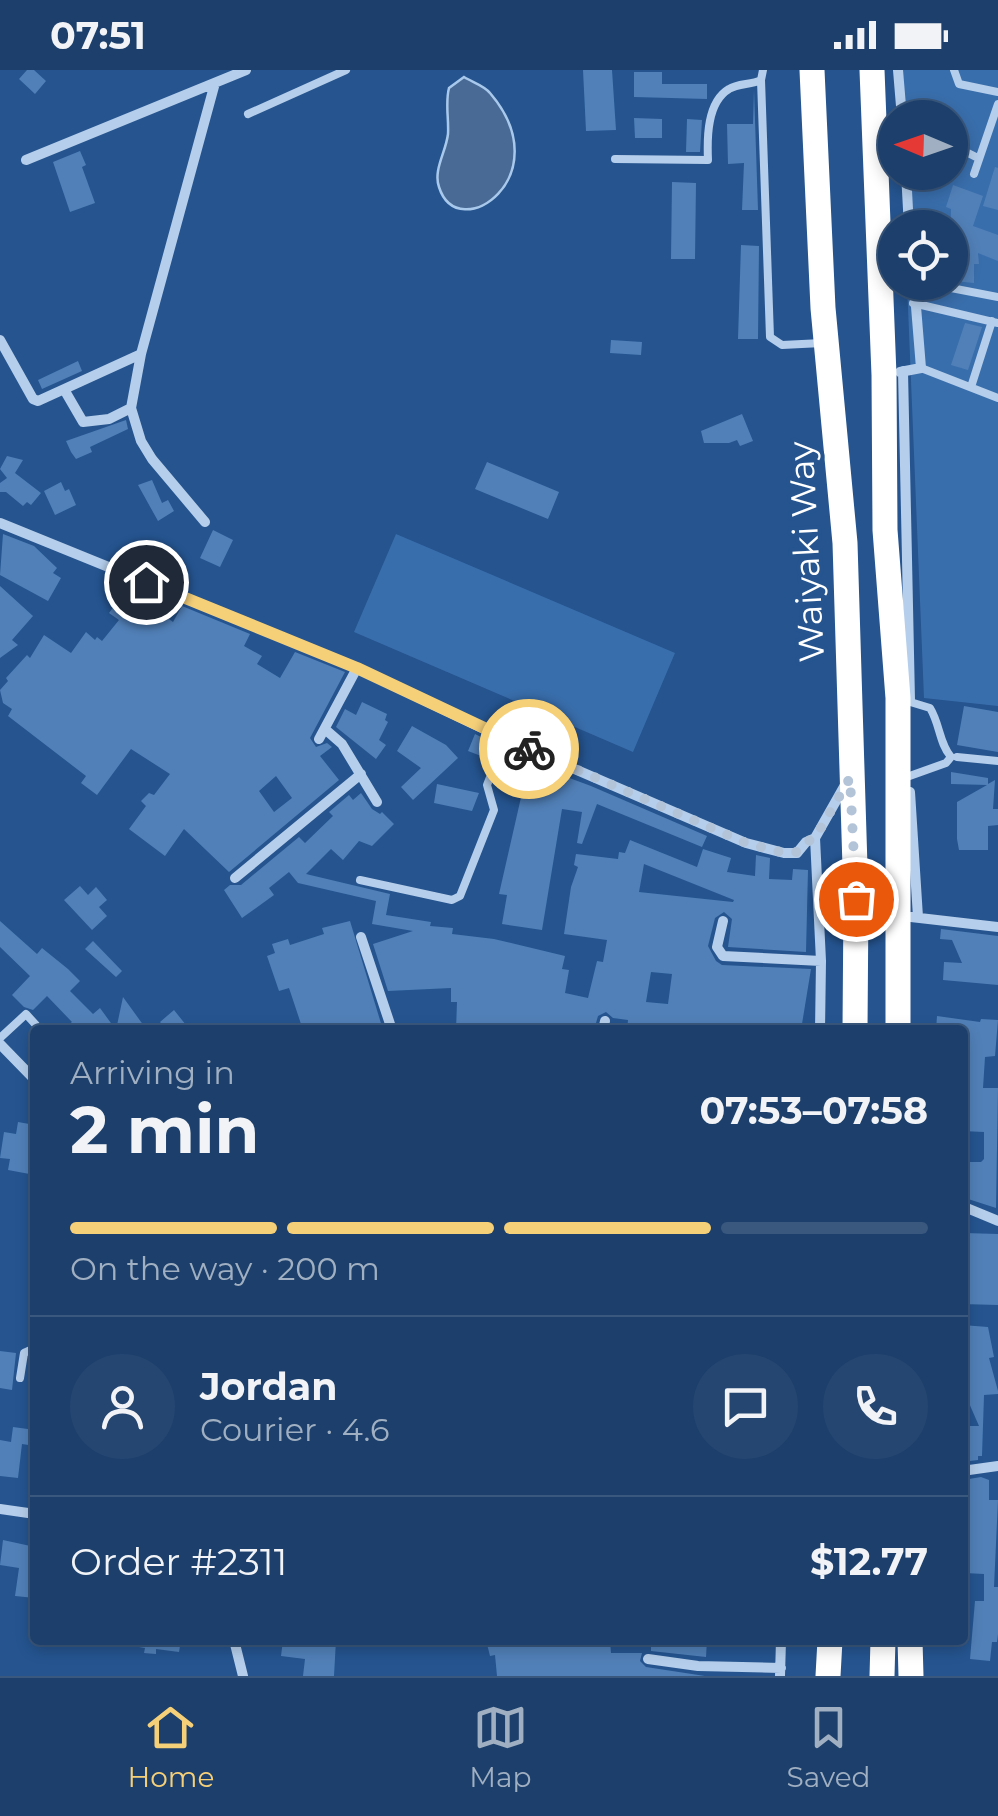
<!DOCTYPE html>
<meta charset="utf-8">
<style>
:root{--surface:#1c3f6b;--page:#254671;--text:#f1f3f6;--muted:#a0afc1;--line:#3a587e;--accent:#f6d079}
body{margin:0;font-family:Montserrat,sans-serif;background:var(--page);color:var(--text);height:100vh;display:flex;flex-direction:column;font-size:38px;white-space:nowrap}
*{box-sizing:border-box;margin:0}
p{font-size:32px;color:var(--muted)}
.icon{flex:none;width:55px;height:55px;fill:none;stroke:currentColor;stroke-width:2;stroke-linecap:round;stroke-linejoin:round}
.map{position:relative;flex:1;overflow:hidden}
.details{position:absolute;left:30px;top:955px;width:938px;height:620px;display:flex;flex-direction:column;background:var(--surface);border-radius:10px;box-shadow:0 5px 15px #0003,0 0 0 2px var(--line)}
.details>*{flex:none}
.needle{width:65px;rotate:272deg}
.tools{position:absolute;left:878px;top:30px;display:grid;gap:20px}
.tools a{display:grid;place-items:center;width:90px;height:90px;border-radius:50%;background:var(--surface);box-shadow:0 5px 15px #0003,0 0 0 2px var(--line);font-size:50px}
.pin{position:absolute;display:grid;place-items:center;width:85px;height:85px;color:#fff;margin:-42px;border:5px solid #fff;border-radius:50%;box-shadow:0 2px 10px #0007}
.courier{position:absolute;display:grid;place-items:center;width:100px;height:100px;margin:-50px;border:8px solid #f6d079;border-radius:50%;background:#fff;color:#222;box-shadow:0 2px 12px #0007}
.summary em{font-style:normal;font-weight:700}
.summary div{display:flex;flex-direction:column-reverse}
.summary{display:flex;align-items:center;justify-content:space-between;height:170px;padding:0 40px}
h1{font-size:65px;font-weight:700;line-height:75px}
.bar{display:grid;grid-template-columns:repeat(4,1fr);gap:15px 10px;align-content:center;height:120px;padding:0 40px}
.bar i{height:12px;border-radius:8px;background:var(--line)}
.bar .on{background:var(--accent)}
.bar p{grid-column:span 4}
.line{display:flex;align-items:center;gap:25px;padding:0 40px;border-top:2px solid var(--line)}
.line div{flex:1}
.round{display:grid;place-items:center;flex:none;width:105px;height:105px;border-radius:52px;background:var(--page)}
.status{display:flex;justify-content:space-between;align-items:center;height:70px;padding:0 50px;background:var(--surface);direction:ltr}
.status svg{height:28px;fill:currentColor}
.menu{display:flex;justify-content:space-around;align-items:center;height:140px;border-top:2px solid var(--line);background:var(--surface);font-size:28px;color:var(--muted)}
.menu a{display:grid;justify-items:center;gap:5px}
.menu .on{color:var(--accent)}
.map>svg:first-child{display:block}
.green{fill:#396eac}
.water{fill:#496a94;stroke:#a9c9ec;stroke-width:2.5}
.building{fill:#5180b8;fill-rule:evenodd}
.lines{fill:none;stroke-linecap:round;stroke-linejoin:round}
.lane{stroke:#b5ceeb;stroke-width:8}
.street{stroke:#b5ceeb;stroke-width:10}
.highway{stroke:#fff;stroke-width:25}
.done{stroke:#b3c3d8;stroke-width:10;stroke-dasharray:0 18}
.route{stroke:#f6d079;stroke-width:12}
.labels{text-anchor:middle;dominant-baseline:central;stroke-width:8;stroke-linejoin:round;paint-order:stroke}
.street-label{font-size:35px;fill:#fff;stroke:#25548f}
</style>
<div class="status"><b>07:51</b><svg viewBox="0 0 49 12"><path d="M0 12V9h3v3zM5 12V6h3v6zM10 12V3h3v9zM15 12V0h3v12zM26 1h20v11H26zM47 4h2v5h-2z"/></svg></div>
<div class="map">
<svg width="998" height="1606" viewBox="0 0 998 1606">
<rect width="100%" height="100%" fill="#25548f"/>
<path class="green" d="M898 0H998V636L924 628 907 213 950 212V158L904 157 902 103 950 102V48L900 47Z
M396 464 675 583 633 682 354 562Z"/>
<path class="water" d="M464 7C472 12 485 16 490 23 561 106 458 177 439 117 433 100 446 82 448 64 449 49 445 33 449 18Z"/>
<path class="building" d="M27 0H34L46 11 35 24 19 9Z
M583 0H612L616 60 586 61Z
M634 2H662V14H707V29L634 27Z
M754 20 758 140H742L744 93 728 94 727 54H753Z
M634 48 662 49V68H635Z
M687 49 702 50 700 82H686Z
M80 81 86 95 82 97 95 133 70 142 53 92Z
M995 97 998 98V140L983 136Z
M672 112 696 113 695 189H671Z
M953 115 983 126 973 156 998 165V191L978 183 979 194H974V213L954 211 953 190H950L951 139 946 137Z
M741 175 759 176 758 269H738Z
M965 253 982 257 968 300 951 295Z
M611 270 642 272 641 285 610 283Z
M78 291 82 301 42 319 38 310Z
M742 344 753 371 740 376 737 370 729 373H704L701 361Z
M126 350 128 359 90 377 92 382 76 389 71 382 66 371Z
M7 386 23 390 15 403 41 423 31 435 27 432 23 436 6 422H0V413L7 408 0 399Z
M487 392 559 422 548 449 475 419Z
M152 410 162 433 168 430 174 441 158 451 138 415Z
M61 412 65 421 69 419 76 435 55 445 44 421Z
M213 460 233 470 220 497 200 488Z
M3 464 34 476 57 498 53 503 61 508 48 531 0 505Z
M0 516 33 546 12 570 18 575 0 588Z
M123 524H134L173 552 182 536 250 564 244 576 262 586 257 594 280 608 295 582 345 602 310 668 316 677 327 673 332 677 320 686 339 710 229 802 184 759 165 786 129 759 146 736 141 731 149 723 154 725 170 704 131 679 97 725 81 713 86 706 8 646 12 639 3 633 0 620 8 611 6 608 27 585 30 588 44 565 71 583 86 562 95 570 97 567 102 571 119 550 109 543ZM276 706 292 728 274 742 259 721Z
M362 632 387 644 385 650 388 652 379 670 386 675 376 689 336 657 345 639 356 645Z
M964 636 998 642V682L957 675Z
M412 656 446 675 458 688 413 730 401 717 421 698 397 681Z
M475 664 495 674 489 689 468 681Z
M529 701 561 716 564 706 591 716 707 766 702 777 597 734 582 774 577 773 582 742 562 739 542 860 502 854 507 825 499 824 522 723 503 713 508 703 524 712Z
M951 702 988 708V714L995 710 993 739H998V755L988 756V780H959L957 769V732L987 715 951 714Z
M437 714 479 723 472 741 434 733Z
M361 723 372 739 380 744 382 742 394 754 372 776 359 771 343 790 331 779 306 804 390 824 386 845 431 852 430 856 453 858 452 864 494 869 565 886 562 899 569 900 565 923 588 928 597 891 603 892 607 870 564 864 571 817 578 797 574 795 576 784 618 789 619 782 625 783 630 770 697 797 703 779 731 788 727 802 755 806 756 785 770 788 769 809 792 810 793 799 808 800 806 882 728 877 732 849 724 842 715 848 708 876 716 891 722 895 811 899 801 960H627L628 950 613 948 606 942 598 946 594 960H456L457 932H451V918L388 921 373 874 413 861 372 854 376 831 298 813 289 802 269 818 274 825 242 848 224 820 230 815H241L299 767 305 773 333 746 329 742 349 725 353 730ZM644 794 734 830 733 832 639 822ZM651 902 672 904 668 934 646 932Z
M80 816 88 825 96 817 107 830 99 837 107 846 92 860 64 830Z
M0 851 37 884 42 878 68 899 80 911 70 921 93 944 100 938 116 960 123 927 144 956 137 960H92L88 955 82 960H62L72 952 47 926 33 940 24 937 12 925 30 906 0 877Z
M350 851 383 960H303L289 918 279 921 267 886 275 883 272 874 288 869 290 875 324 864 322 858Z
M941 859 998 866V915L943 910 944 892 962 893 952 870 940 869Z
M93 871 122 901 116 907 85 879Z
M174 940 190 960H167L160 952Z
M937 946 980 952 981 949 998 950 995 986 985 987 983 1018H998L996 1138 962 1127 963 1092H981L984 1089V1062L962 1061V960H936Z
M18 1052 35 1055 29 1091 35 1092V1105L8 1100 10 1089 0 1088 4 1062 16 1064Z
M964 1163 998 1164V1235L962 1234V1221L969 1216 962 1207Z
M962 1255 988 1257 994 1287 989 1288 998 1321V1324L984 1325 982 1386H978V1390L962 1392V1356H979L962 1317 966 1313Z
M0 1281 16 1283 12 1320 0 1318Z
M13 1357 35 1360V1376L22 1374 18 1408 0 1406V1370L11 1372Z
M981 1407 989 1410V1430H998L994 1517H998V1564L997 1572H992L990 1591 970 1589 975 1531H984V1504L965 1503 966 1495 962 1494 963 1410Z
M3 1470 35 1477V1528L15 1526 19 1498 0 1495Z
M139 1570H181L179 1582 156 1579V1584L144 1583 145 1578 139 1577Z
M283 1570H336L334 1606H303L305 1589 281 1586Z
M486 1570H610L611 1583H642L640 1591 646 1597 705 1606H497L495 1585 490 1586Z
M651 1570H707L706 1587 651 1581Z"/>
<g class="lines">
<path class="lane" d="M954 0 959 14 998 22
M761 10 770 267 782 275 822 273
M248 44 346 0
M615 89 708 90C707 68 707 32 729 19 738 13 751 15 761 10L763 0
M951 95 955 83H968L978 88
M974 104 998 34
M920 212 998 227
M913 233 998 253
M921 298 998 328
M971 317 992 251
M957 687 998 691
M904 708 946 693 951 687C939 673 940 654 930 638L907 631
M360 810 452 830 460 826 494 740 487 715 505 669
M0 968 26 944 36 955
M20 1308 24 1283 35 1278"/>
<path class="street" d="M898 0 902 48
M26 90 246 0
M906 102 909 158
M0 270 33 329 38 331 141 284
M903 301 910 630
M900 302 921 298 914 212
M65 321 83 352 109 349 131 338
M205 452 152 389 141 371 131 338 141 284 215 13
M0 453 357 598 505 669 746 773 784 783H797L806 772 815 768 845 715
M326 660 342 674 377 732
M319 669 357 598
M910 722 918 847
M815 768 821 891 820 960
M235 808 361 704
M911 847 998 857
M723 851 717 877 723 886 821 891
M361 867 392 960
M603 960 605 951
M0 974 35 1010
M962 1136 998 1151
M962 1401 998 1396
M0 1439 35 1444
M234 1570 243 1606
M648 1589 698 1596 781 1598
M780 1606 781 1570"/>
<path class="highway" d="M812 0 823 238 845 473 856 829 855 960
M872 0 884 305 885 460 898 628V960
M910 1570 911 1606
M828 1606 830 1570
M882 1606 883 1570"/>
</g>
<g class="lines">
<path class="done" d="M529 679 746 773 784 783 797 782 806 772 815 768 850 708 856 829"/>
<path class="route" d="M146 512 357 598 529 679"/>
</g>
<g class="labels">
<g class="street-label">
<text transform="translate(806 482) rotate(-93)">Waiyaki Way</text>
</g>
</g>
</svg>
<div class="tools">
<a><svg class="needle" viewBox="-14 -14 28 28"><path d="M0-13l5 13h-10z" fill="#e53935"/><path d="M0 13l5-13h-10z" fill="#a0afc1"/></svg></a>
<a><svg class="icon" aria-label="locate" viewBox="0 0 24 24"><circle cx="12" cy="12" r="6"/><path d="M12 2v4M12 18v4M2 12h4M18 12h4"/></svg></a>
</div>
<div class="pin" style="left:856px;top:829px;background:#ea580c"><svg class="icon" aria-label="bag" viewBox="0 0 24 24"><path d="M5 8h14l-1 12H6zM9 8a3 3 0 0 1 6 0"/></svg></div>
<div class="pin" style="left:146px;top:512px;background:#1f2937"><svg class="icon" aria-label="home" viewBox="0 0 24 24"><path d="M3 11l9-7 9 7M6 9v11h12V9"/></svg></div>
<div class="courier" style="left:529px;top:679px"><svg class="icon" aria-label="bike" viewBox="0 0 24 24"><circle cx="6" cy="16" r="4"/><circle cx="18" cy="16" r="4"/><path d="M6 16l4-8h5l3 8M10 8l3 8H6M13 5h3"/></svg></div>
<section class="details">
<div class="summary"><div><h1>2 min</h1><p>Arriving in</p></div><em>07:53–07:58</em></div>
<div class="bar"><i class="on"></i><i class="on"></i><i class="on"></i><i></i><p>On the way · 200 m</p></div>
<div class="line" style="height:180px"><a class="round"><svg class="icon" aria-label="person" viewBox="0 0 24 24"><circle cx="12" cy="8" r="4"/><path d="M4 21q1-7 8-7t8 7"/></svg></a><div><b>Jordan</b><p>Courier · 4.6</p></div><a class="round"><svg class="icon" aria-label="chat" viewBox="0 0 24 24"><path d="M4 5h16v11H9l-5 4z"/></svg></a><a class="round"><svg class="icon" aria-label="phone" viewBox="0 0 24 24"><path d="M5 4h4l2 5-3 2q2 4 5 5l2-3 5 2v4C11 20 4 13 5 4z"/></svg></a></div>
<div class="line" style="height:130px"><div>Order #2311</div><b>$12.77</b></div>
</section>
</div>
<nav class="menu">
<a class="on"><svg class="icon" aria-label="home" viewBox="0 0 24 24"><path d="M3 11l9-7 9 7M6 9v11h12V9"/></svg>Home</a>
<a><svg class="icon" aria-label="map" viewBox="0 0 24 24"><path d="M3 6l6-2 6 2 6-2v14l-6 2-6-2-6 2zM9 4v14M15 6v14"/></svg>Map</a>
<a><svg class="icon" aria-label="saved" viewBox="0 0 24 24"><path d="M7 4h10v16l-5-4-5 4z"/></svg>Saved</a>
</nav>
